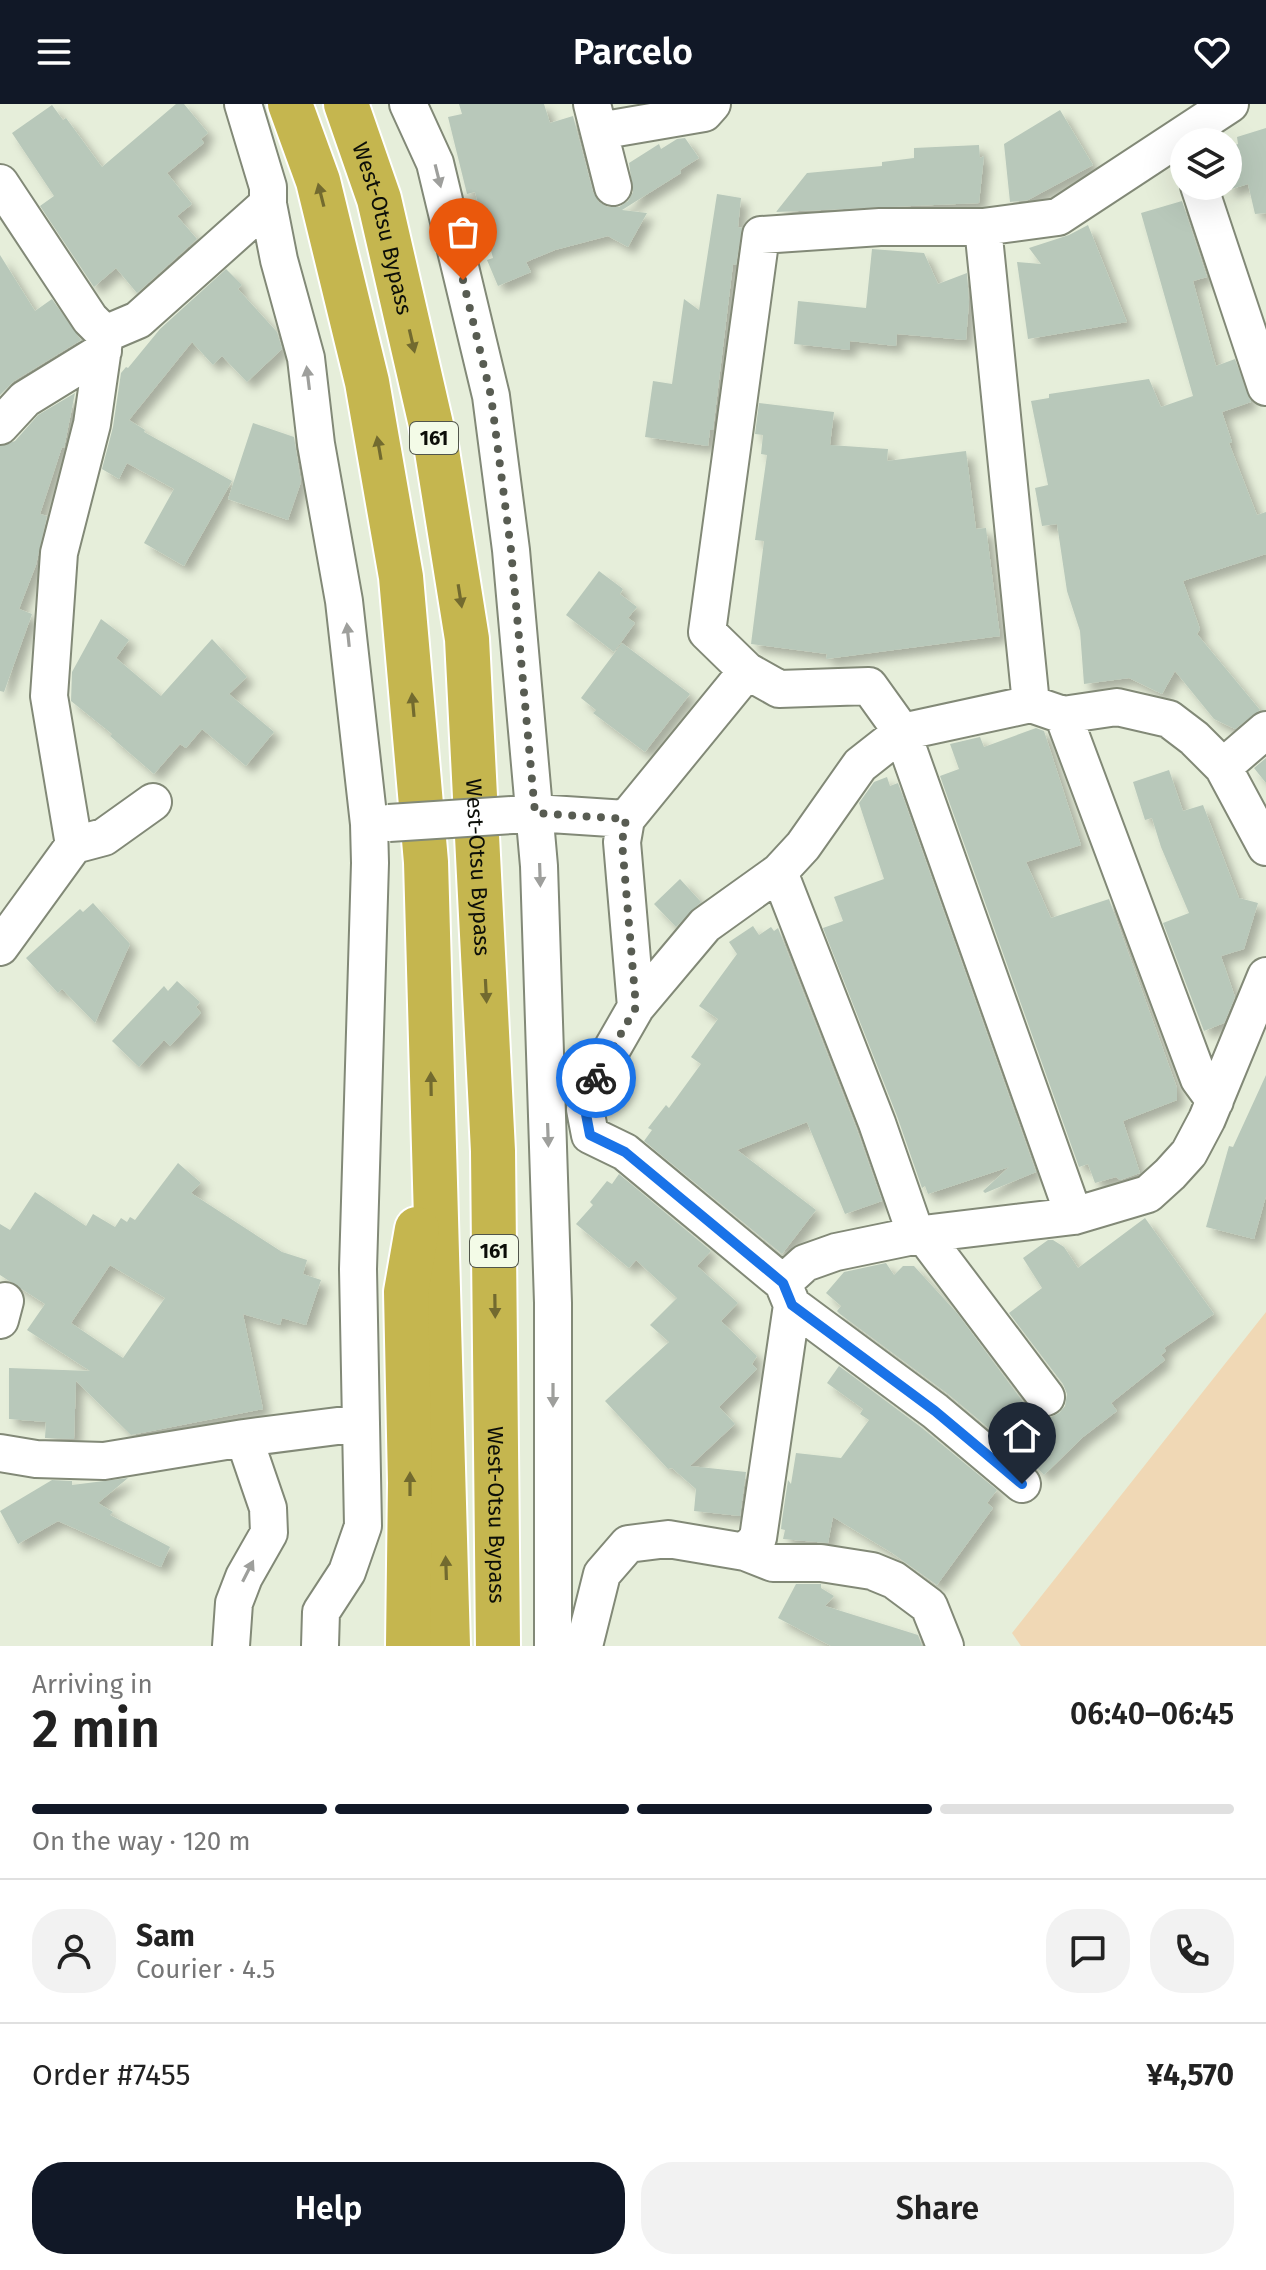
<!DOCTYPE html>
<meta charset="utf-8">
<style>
:root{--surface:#fff;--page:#f2f2f2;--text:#222;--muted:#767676;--line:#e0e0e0;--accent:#111827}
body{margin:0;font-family:"Fira Sans",sans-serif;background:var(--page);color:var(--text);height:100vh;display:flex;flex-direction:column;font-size:30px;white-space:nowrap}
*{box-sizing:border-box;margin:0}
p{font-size:26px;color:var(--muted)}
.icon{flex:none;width:44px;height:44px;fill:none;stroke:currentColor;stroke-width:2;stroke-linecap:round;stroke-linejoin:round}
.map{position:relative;height:1542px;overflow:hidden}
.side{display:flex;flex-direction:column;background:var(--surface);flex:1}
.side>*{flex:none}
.fabs{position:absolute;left:1170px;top:24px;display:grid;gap:16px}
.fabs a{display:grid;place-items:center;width:72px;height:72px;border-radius:50%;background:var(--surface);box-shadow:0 8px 32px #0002;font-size:40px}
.pin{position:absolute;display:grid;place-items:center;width:68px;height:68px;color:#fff;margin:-82px -34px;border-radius:50% 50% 50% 0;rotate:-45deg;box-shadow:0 0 8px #0007}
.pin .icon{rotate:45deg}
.courier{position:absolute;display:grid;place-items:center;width:80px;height:80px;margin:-40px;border:6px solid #1a73e8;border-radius:50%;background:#fff;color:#222;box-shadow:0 2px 10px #0007}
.overview em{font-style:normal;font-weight:600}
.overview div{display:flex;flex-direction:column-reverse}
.overview{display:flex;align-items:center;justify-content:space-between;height:136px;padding:0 32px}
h1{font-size:52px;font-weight:600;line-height:60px}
.bar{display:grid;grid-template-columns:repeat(4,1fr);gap:12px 8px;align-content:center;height:96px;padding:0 32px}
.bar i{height:10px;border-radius:6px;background:var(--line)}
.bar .active{background:var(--accent)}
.bar p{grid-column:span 4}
.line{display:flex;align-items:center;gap:20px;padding:0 32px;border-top:2px solid var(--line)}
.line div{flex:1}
.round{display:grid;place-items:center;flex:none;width:84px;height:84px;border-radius:32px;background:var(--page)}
.action{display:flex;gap:16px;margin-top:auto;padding:16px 32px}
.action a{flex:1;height:92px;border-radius:32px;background:var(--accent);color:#fff;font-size:32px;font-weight:600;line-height:92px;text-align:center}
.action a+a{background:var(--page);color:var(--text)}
header{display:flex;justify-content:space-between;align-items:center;height:104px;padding:0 32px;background:var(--accent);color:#fff;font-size:36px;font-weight:600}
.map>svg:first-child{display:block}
.green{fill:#f0d8b5}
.building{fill:#b8c8ba;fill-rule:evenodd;filter:url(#shadow)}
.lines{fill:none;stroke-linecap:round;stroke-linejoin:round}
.minor-casing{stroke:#828977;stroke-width:40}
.highway-casing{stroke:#fff;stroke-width:48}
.minor{stroke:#fff;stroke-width:36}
.highway{stroke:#c5b64f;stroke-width:44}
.minor-bridge-casing{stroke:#828977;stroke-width:40;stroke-linecap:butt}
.minor-bridge{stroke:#fff;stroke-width:36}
.oneway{fill:#9e9f9c}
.oneway2{fill:#726a2f}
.done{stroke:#585c52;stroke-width:8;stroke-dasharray:0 14.4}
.route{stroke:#1a73e8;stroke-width:10}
.labels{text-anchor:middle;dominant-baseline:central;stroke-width:8;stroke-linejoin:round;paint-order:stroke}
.shield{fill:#f3fbe7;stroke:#51554b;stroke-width:2}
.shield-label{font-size:20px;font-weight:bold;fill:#0c0e08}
.street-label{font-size:22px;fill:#0c0e08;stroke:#f3fbe7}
</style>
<header><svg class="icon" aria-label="menu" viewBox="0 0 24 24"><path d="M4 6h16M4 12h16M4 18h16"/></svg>Parcelo<svg class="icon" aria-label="heart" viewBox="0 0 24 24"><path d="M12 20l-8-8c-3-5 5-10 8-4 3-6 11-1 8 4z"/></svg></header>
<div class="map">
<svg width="1266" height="1542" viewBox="0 0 1266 1542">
<defs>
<filter id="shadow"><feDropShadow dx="7" dy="7" stdDeviation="4" flood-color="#0004"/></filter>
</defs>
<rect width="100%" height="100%" fill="#e6eeda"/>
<path class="green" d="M1266 1208V1542H1021L1012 1529Z"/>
<path class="building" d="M176 0H184L208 29 201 35 204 39 167 69 192 100 177 112 197 135 137 189 116 164 94 183 40 102 54 92 12 29 52 1 63 16 66 14 102 63Z
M459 0H544L550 19 573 12 593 88 599 98 608 103H619L628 97 633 88 629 59 659 40 661 45 677 35 685 34 699 54 680 66 681 69 622 106 647 109 628 143 608 132 555 146 526 158 531 168 498 182 487 156 493 154 475 88 467 90 448 13 462 10Z
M1060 6 1093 61 1028 96 1010 98 1004 40Z
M1266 24V109L1255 110 1248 80 1228 86V43L1238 40 1237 33Z
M979 41 980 54 984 52 979 99 776 108 807 69 882 62V58L914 54V44Z
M717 90 741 94 738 123 742 124 736 161 733 160 713 326H710L708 342 645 333 653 277 672 280 684 195 699 206Z
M1182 97 1207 173 1193 177 1216 262 1235 255 1251 298 1222 308 1232 338 1229 339 1257 411 1266 408V450L1183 477 1200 525 1197 530 1260 606 1235 625 1214 615 1175 567 1162 590 1129 574 1084 580 1080 527 1067 487 1057 420 1042 422 1035 384 1048 381 1031 297 1049 294V290L1149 275 1161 303 1193 292 1141 109Z
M1088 121 1127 218 1028 235 1017 158 1041 160 1029 144 1069 131Z
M872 145 924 149 938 180 967 169 969 198 966 236 897 230 896 242 850 237V246L794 240 798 197 866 204Z
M0 151 35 207 52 195 81 236 14 277 0 291Z
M226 165 242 181 238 185 277 228 282 245 247 278 222 252 213 261 192 238 129 316 145 326 144 328 232 377 184 462 144 439 174 385 127 359 119 375 102 365 113 323 121 269 126 263 128 264 160 225Z
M75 289 64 344 62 343 40 410 47 412 36 461 19 505 32 510 4 588 0 587V342L15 337 38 311Z
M759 299 834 308 830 341 888 345 887 357 966 347 976 425 986 424 1000 532 826 555 827 550 751 540 764 437 755 436 767 351 761 350 763 331 755 330Z
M253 319 294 333 301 378 288 416 228 395Z
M599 467 623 485 620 490 637 503 628 514 635 519 614 548 566 511Z
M101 515 129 536 116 554 161 592 212 535 247 573 229 590 274 628 246 662 202 625 186 644 180 640 154 670 110 632 112 630 71 597 72 568Z
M622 539 690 590 645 648 593 609 596 606 581 594Z
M1036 624 1044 627 1081 741 1026 758 1051 814 1109 795 1177 984V996L1123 1017 1140 1069 1120 1076 1116 1073 1095 1079 1088 1060 1079 1063 940 672 959 665 950 640 980 633 984 643Z
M1266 654V679L1254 664Z
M1169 666 1183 707 1203 701 1239 794 1258 799 1244 845 1221 852 1235 893 1224 919 1204 927 1163 819 1189 809 1161 743 1152 714 1145 716 1133 678Z
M887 673 890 682 898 679 1036 1068 985 1089 983 1087 1009 1063 928 1090 925 1082 922 1084 897 1012 823 824 843 817 834 793 884 775 859 699 874 678Z
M680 775 701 798 676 823 654 800Z
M93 799 130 840 95 919 62 885 58 889 26 854 80 805 83 808Z
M753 822 759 831 771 823 774 827 778 824 857 1026 882 1097 845 1110 807 1018 737 1046 816 1106 782 1150 644 1037 652 1026 648 1024 666 1001 669 1004 701 960 691 953 718 915 699 902 737 850 729 838Z
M177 877 200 898 196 903 201 909 170 942 164 936 139 963 112 937 164 882 168 887Z
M1266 971V1092L1254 1135 1206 1123 1229 1042 1233 1043Z
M178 1059 201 1079 191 1089 282 1148 307 1156 303 1170 321 1176 306 1221 282 1214 280 1221 243 1210 263 1305 131 1331 76 1277 74 1335 45 1334 46 1318 9 1315V1264L90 1267 27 1226 45 1200 0 1171V1120L10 1126 35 1088 86 1122 93 1110 115 1123 121 1114 127 1118 130 1113 135 1116ZM110 1161 165 1194 123 1254 71 1219Z
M619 1070 711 1147 697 1162 738 1199 721 1217 757 1252 752 1260 757 1265 719 1303 735 1320 690 1362 746 1368 740 1412 694 1407 696 1385 672 1364 668 1365 605 1297 669 1238 650 1221 677 1194 636 1156 629 1164 576 1120 593 1101 590 1098 607 1077 612 1080Z
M1145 1114 1214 1210 1164 1244 1166 1247 1161 1251 1165 1256 1111 1299 1117 1307 1083 1333 1044 1371 1024 1350 1022 1352 948 1290 840 1210 837 1207 841 1202 826 1189 844 1168 886 1159 894 1171 903 1162H914L957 1209 1029 1306 1039 1313 1049 1314 1059 1309 1065 1302 1067 1290 1063 1280 1009 1209 1042 1184 1023 1154 1048 1136H1053L1064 1143 1078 1164Z
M839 1262 922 1324 997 1386 987 1399 993 1404 937 1481 892 1449 833 1413 828 1439 783 1435 785 1426 781 1425 782 1416 788 1376 791 1380 796 1349 841 1354 869 1316 860 1310 863 1305 827 1279Z
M128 1374 98 1399 113 1408 110 1411 170 1443 161 1463 58 1417 18 1440 0 1407 52 1376 72 1377V1381Z
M796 1480H821V1484L834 1492 825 1502 918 1531 922 1542H831L778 1514Z"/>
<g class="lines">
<g class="minor-casing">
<path id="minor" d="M243 0 268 83V100L279 156 306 254 316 340 344 497 369 720 370 759 358 1165 363 1422 347 1468 321 1508 320 1542
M408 0 435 59 491 292 511 446 539 762 553 1199V1542
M592 0 613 83
M599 27 704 9 712 0
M0 79 90 215 105 230 92 320 59 449 49 592 74 741 0 843
M1199 82 1266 283
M983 123 1031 600
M105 230 138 216 268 100
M0 322 25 295 103 247
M1063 611 1199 975 1215 997
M1223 663 1266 626
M514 711 535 709 626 715
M74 741 104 733 153 698
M779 768 877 1019 916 1131
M636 903 705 821 779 768 803 742 860 661 902 628 1031 600 1063 611 1117 603 1169 615 1194 634 1223 663 1266 743
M1074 1112 902 628 869 582 779 585 747 567 707 528 761 131 880 123H983L1058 113 1230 0
M923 1130 1046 1293
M783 1179 805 1159 836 1148 923 1130 1074 1112 1148 1090 1170 1070 1189 1049 1207 1015 1266 872
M792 1201 935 1307 1022 1380
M0 1216 5 1197
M0 1349 36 1355 104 1357 244 1334 361 1319
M745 1448 758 1434 792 1201 783 1179 625 1048 590 1031 585 1005 597 971 636 903 622 738 626 715 747 567
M231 1542 234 1499 244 1473 269 1429 268 1404 244 1334
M584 1542 602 1470 628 1440 668 1435 745 1448 773 1459H821L872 1467 894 1476 929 1502 945 1542"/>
</g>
<g class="highway-casing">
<g id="highway">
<path d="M290 0 318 77 367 278 401 473 426 758 448 1542"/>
<path id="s1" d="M346 0 379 95 437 347 467 535 493 1047 498 1542"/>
<path d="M408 1542 410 1379 406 1188 417 1125"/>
</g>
</g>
<use href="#minor" class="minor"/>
<use href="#highway" class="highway"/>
<g class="minor-bridge-casing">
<path id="minor-bridge" d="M389 719 512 711"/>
</g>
<use href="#minor-bridge" class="minor-bridge"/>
</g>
<defs><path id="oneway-solid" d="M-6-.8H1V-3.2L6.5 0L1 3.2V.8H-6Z" transform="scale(2)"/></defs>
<g class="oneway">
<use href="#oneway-solid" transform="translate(438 72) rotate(76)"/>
<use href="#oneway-solid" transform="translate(308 274) rotate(-97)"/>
<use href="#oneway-solid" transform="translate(348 531) rotate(-96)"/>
<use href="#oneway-solid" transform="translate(540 771) rotate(88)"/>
<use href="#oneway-solid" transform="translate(548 1031) rotate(88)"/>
<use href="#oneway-solid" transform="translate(553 1291) rotate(90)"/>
<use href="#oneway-solid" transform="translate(248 1467) rotate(-63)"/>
</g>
<g class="oneway2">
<use href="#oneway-solid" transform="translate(321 91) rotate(-104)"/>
<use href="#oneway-solid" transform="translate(412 237) rotate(77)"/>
<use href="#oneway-solid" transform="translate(379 344) rotate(-100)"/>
<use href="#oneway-solid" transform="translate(460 492) rotate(81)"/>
<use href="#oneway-solid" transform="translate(413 601) rotate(-95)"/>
<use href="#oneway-solid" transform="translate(486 887) rotate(87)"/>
<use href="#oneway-solid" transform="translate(431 980) rotate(-91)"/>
<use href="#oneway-solid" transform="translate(495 1202) rotate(89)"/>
<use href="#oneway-solid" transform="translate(410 1380) rotate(-90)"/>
<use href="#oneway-solid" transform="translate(446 1464) rotate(-92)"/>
</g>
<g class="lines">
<path class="done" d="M463 176 491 292 511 446 535 709 626 715 622 738 636 903 596 974"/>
<path class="route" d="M596 974 585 1005 590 1031 625 1048 783 1179 792 1201 935 1307 1022 1380"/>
</g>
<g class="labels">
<g class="shield">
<rect x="410" y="318" width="48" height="32" rx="6"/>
<rect x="470" y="1131" width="48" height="32" rx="6"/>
</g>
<g class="shield-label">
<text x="434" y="334">161</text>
<text x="494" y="1147">161</text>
</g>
<g class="street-label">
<text stroke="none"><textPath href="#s1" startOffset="130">West-Otsu Bypass</textPath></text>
<text stroke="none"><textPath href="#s1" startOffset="778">West-Otsu Bypass</textPath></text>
<text stroke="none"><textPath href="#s1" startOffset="1426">West-Otsu Bypass</textPath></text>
</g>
</g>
</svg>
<div class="fabs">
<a><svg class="icon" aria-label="layers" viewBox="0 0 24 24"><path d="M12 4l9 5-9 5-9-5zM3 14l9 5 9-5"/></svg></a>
</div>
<div class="pin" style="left:463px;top:176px;background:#ea580c"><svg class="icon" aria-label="bag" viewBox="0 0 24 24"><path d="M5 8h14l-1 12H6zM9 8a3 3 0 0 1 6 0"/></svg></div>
<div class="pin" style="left:1022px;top:1380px;background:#1f2937"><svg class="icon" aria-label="home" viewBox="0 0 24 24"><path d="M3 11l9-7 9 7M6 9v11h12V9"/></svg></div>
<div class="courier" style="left:596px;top:974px"><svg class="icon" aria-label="bike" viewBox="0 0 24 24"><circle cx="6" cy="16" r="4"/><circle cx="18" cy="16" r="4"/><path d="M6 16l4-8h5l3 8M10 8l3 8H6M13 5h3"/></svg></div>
</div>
<section class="side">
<div class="overview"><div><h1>2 min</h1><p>Arriving in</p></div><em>06:40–06:45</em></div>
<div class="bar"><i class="active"></i><i class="active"></i><i class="active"></i><i></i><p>On the way · 120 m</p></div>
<div class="line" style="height:144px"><a class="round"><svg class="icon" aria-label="person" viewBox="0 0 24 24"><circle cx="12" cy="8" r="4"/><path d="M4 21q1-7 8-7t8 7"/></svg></a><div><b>Sam</b><p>Courier · 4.5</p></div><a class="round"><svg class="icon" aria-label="chat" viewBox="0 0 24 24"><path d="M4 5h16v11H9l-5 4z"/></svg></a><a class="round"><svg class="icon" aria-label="phone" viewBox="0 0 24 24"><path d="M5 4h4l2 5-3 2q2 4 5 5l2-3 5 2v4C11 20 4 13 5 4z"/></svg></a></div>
<div class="line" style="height:104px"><div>Order #7455</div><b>¥4,570</b></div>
<div class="action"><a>Help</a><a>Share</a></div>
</section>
